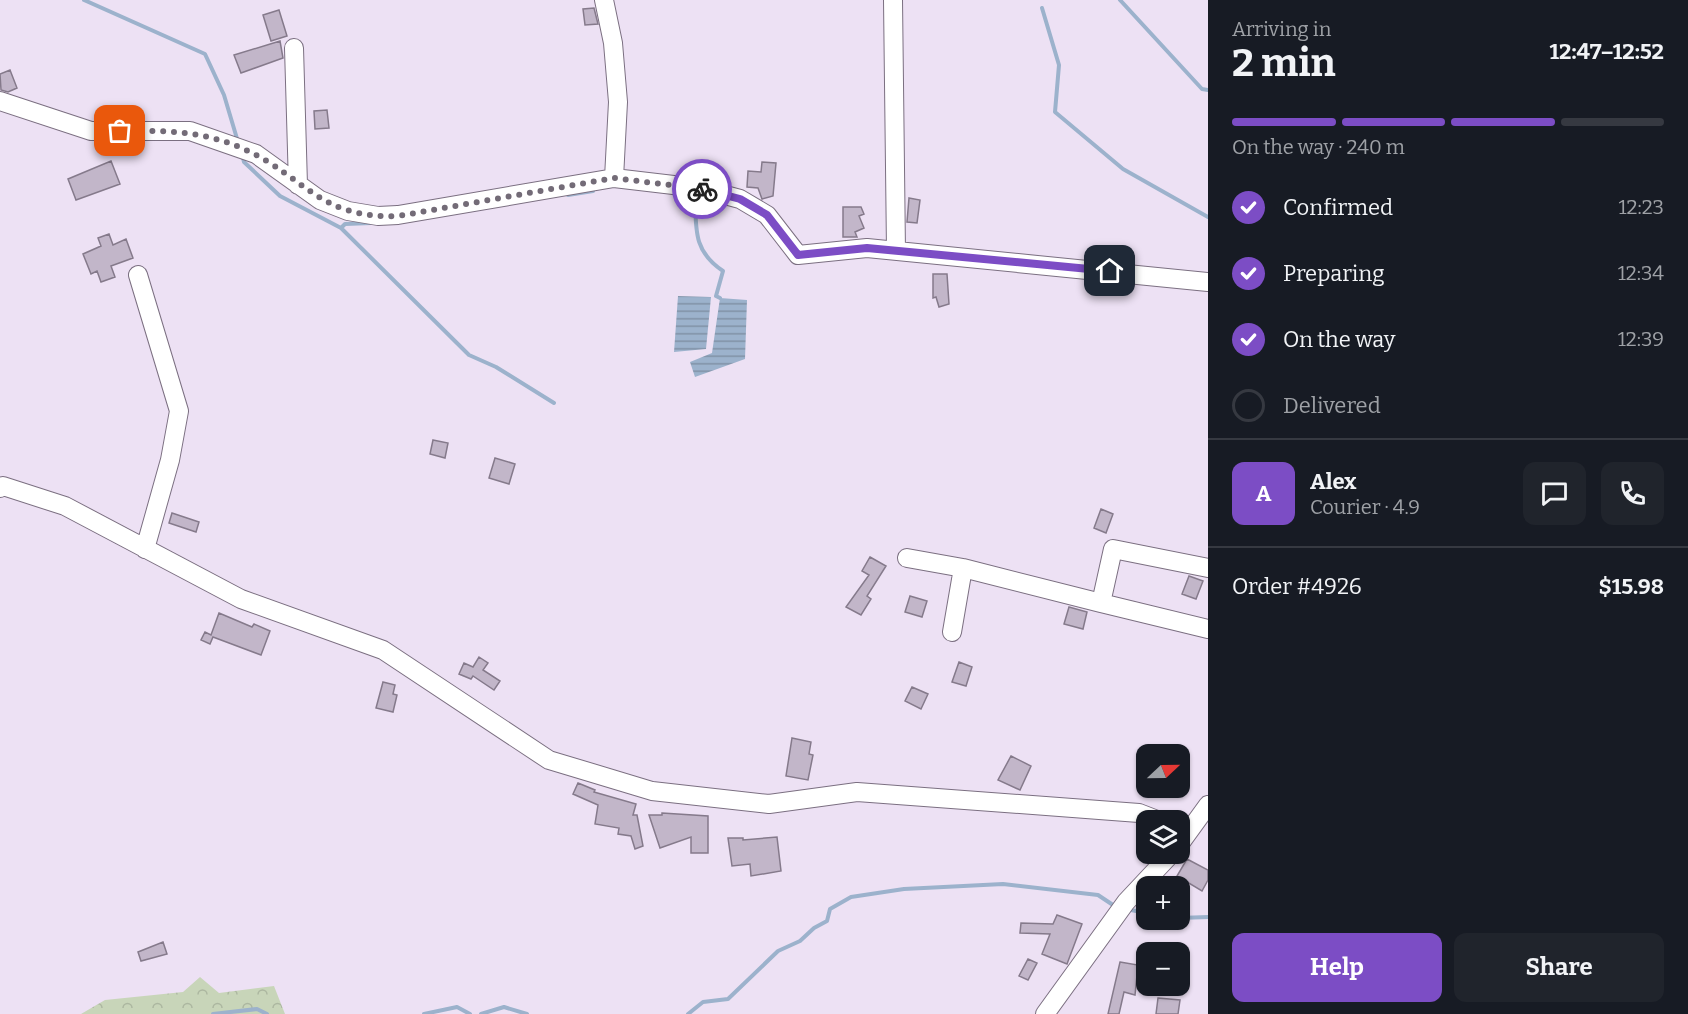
<!DOCTYPE html>
<meta charset="utf-8">
<style>
:root{--surface:#171b24;--page:#20242c;--text:#f1f3f6;--muted:#9ea1a6;--line:#363941;--accent:#7c4dc5}
body{margin:0;font-family:Bitter,serif;background:var(--page);color:var(--text);height:100vh;display:flex;flex-direction:column;font-size:22px;white-space:nowrap}
*{box-sizing:border-box;margin:0}
p{font-size:20px;color:var(--muted)}
.icon{flex:none;width:33px;height:33px;fill:none;stroke:currentColor;stroke-width:2;stroke-linecap:round;stroke-linejoin:round}
.map{position:relative;flex:1;overflow:hidden}
.drawer{display:flex;flex-direction:column;background:var(--surface);width:480px}
.drawer>*{flex:none}
.needle{width:39px;rotate:68deg}
.controls{position:absolute;left:1136px;top:744px;display:grid;gap:12px}
.controls a{display:grid;place-items:center;width:54px;height:54px;border-radius:12px;background:var(--surface);box-shadow:0 2px 4px #0004;font-size:30px}
.pin{position:absolute;display:grid;place-items:center;width:51px;height:51px;color:#fff;margin:-26px;border-radius:12px;box-shadow:0 3px 9px #0006}
.courier{position:absolute;display:grid;place-items:center;width:60px;height:60px;margin:-30px;border:4px solid #7c4dc5;border-radius:50%;background:#fff;color:#222;box-shadow:0 2px 8px #0007}
.summary em{font-style:normal;font-weight:700}
.summary div{display:flex;flex-direction:column-reverse}
.summary{display:flex;align-items:center;justify-content:space-between;height:102px;padding:0 24px}
h1{font-size:39px;font-weight:700;line-height:45px}
.bar{display:grid;grid-template-columns:repeat(4,1fr);gap:9px 6px;align-content:center;height:72px;padding:0 24px}
.bar i{height:8px;border-radius:4px;background:var(--line)}
.bar .on{background:var(--accent)}
.bar p{grid-column:span 4}
.line{display:flex;align-items:center;gap:15px;padding:0 24px;border-top:2px solid var(--line)}
.line div{flex:1}
.round{display:grid;place-items:center;flex:none;width:63px;height:63px;border-radius:12px;background:var(--page)}
ol{padding:0 24px;list-style:none}
li{display:flex;align-items:center;gap:18px;height:66px}
li p{margin-inline-start:auto}
li .icon{padding:6px;border-radius:50%;background:var(--accent);color:#fff;stroke-width:4}
li:last-child{color:var(--muted)}
li i{width:33px;height:33px;border:3px solid var(--line);border-radius:50%}
.button{display:flex;gap:12px;margin-top:auto;padding:12px 24px}
.button a{flex:1;height:69px;border-radius:12px;background:var(--accent);color:#fff;font-size:24px;font-weight:700;line-height:69px;text-align:center}
.button a+a{background:var(--page);color:var(--text)}
main{display:flex;flex:1;min-height:0}
.map>svg:first-child{display:block}
.forest{fill:url(#forest-crowns)}
.water{fill:url(#water-rules)}
.lines{fill:none;stroke-linecap:round;stroke-linejoin:round}
.stream{stroke:#9cb2cc;stroke-width:4}
.building{fill:#c2b6c9;stroke:#857a8b;stroke-width:1.5}
.minor-casing{stroke:#7b6f81;stroke-width:20}
.minor{stroke:#fff;stroke-width:18}
.done{stroke:#736b77;stroke-width:6;stroke-dasharray:0 10.8}
.route{stroke:#7c4dc5;stroke-width:8}
</style>
<main>
<div class="map">
<svg width="1208" height="1014" viewBox="0 0 1208 1014">
<defs>
<pattern id="forest-crowns" width="20" height="18" patternUnits="userSpaceOnUse" patternTransform="scale(1.5)"><rect width="20" height="18" fill="#c8d5b9"/><path d="M2 6a3 3 0 1 1 6 0M12 15a3 3 0 1 1 6 0" fill="none" stroke="#acb7a0"/></pattern>
<pattern id="water-rules" width="6" height="5" patternUnits="userSpaceOnUse" patternTransform="scale(1.5)"><rect width="6" height="5" fill="#9cb2cc"/><path d="M0 2.5h6" fill="none" stroke="#8091a6"/></pattern>
</defs>
<rect width="100%" height="100%" fill="#ede1f4"/>
<path class="forest" d="M200 977 219 993 274 986 285 1014H81L105 1000 183 992Z"/>
<path class="water" d="M678 296 711 297 706 349 674 352Z
M720 298 747 300 745 359 695 377 690 362 712 353Z"/>
<g class="lines">
<path class="stream" d="M84 0 205 54 224 95 238 142
M1120 0 1202 89 1208 90
M1042 8 1059 65 1055 112 1123 169 1208 217
M242 154 244 162 280 196 341 228 469 355 496 367 554 403
M568 195 593 191
M692 195 695 196C696 229 693 251 723 271L716 296 720 298
M341 228 345 224 371 223
M1126 909 1146 913
M1179 918 1208 917
M213 1014 257 1009 267 1014
M424 1014 457 1007 470 1014
M481 1014 504 1007 527 1014
M688 1014 703 1002 728 999 778 951 800 941 814 928 827 921 830 909 851 897 904 889 1003 884 1098 895 1116 907"/>
</g>
<path class="building" d="M594 8 598 24 585 25 583 9Z
M279 10 287 36 271 41 263 15Z
M280 41 283 58 241 73 234 55Z
M10 70 17 88 8 92 1 90 0 74Z
M327 110 329 128 315 129 314 111Z
M111 161 120 184 76 200 68 179Z
M762 162 776 163 773 196 762 199 758 188 747 187 748 171 761 172Z
M909 198 920 200 917 223 907 222Z
M843 207H861L864 214 859 216 864 228 855 232 857 237H843Z
M109 234 113 245 126 239 133 258 111 266 115 277 101 282 97 271 91 274 83 254 101 246 98 238Z
M933 274H947L949 304 939 307 936 297 933 298Z
M433 440 448 443 445 458 430 454Z
M495 458 515 464 509 484 489 478Z
M1101 509 1113 514 1106 533 1094 528Z
M172 513 199 522 196 532 169 523Z
M870 557 886 566 867 596 871 599 861 615 846 607 869 575 862 571Z
M1189 576 1203 581 1196 599 1182 594Z
M910 596 927 601 922 617 905 612Z
M1069 607 1087 612 1083 629 1064 624Z
M219 613 252 627 254 624 270 631 261 655 213 637 210 644 201 640 205 632 211 635Z
M479 657 488 663 483 670 500 681 494 690 473 676 471 679 459 674 464 663 473 667Z
M959 662 972 667 966 686 952 682Z
M383 682 395 685 393 694 397 695 393 712 376 708Z
M912 687 928 694 921 709 905 701Z
M792 738 811 742 809 754 813 755 808 780 786 776Z
M1011 756 1031 766 1020 790 998 780Z
M578 783 595 790 594 792 636 804 633 815H637L643 846 635 849 631 836 618 834 619 828 595 824 598 805 573 794Z
M662 813 708 816V853H691V837L660 848 649 815H662Z
M777 837 781 871 751 876 750 864 732 866 728 838H743V840Z
M1187 859 1208 870V880L1202 891 1177 876Z
M1057 915 1082 924 1067 964 1042 954 1050 934 1020 933 1021 923 1053 924Z
M163 942 167 954 141 961 138 952Z
M1028 959 1037 963 1028 980 1019 976Z
M1120 962 1138 965 1135 995 1124 992 1119 1014H1108Z
M1158 998 1180 1000 1178 1014H1156Z"/>
<g class="lines">
<g class="minor-casing">
<path id="minor" d="M604 0 613 43 618 102 614 178
M893 0 896 251
M294 48 298 185
M0 101 91 131H190L256 154 320 200 348 211 378 216 398 215 614 178 699 188 740 199 767 215 798 255 867 248 1208 282
M138 275 179 411 170 460 145 549
M0 488 3 486 65 506 241 599 383 650 549 760 652 791 769 804 857 792 1139 813 1157 820
M907 558 963 568 1101 603 1113 549 1208 568
M1101 603 1208 629
M952 632 963 568
M1179 845 1208 805
M1045 1014 1126 902 1171 854"/>
</g>
<use href="#minor" class="minor"/>
</g>
<g class="lines">
<path class="done" d="M120 131C163 130 206 131 246 150 306 178 320 219 398 216L614 178 702 189"/>
<path class="route" d="M702 189 740 199 767 215 798 255 867 248 1110 271"/>
</g>
</svg>
<div class="controls">
<a><svg class="needle" viewBox="-14 -14 28 28"><path d="M0-13l5 13h-10z" fill="#e53935"/><path d="M0 13l5-13h-10z" fill="#9ea1a6"/></svg></a>
<a><svg class="icon" aria-label="layers" viewBox="0 0 24 24"><path d="M12 4l9 5-9 5-9-5zM3 14l9 5 9-5"/></svg></a>
<a>+</a>
<a>−</a>
</div>
<div class="pin" style="left:120px;top:131px;background:#ea580c"><svg class="icon" aria-label="bag" viewBox="0 0 24 24"><path d="M5 8h14l-1 12H6zM9 8a3 3 0 0 1 6 0"/></svg></div>
<div class="pin" style="left:1110px;top:271px;background:#1f2937"><svg class="icon" aria-label="home" viewBox="0 0 24 24"><path d="M3 11l9-7 9 7M6 9v11h12V9"/></svg></div>
<div class="courier" style="left:702px;top:189px"><svg class="icon" aria-label="bike" viewBox="0 0 24 24"><circle cx="6" cy="16" r="4"/><circle cx="18" cy="16" r="4"/><path d="M6 16l4-8h5l3 8M10 8l3 8H6M13 5h3"/></svg></div>
</div>
<section class="drawer">
<div class="summary"><div><h1>2 min</h1><p>Arriving in</p></div><em>12:47–12:52</em></div>
<div class="bar"><i class="on"></i><i class="on"></i><i class="on"></i><i></i><p>On the way · 240 m</p></div>
<ol>
<li><svg class="icon" aria-label="check" viewBox="0 0 24 24"><path d="M5 12l5 5 9-10"/></svg>Confirmed<p>12:23</p></li>
<li><svg class="icon" aria-label="check" viewBox="0 0 24 24"><path d="M5 12l5 5 9-10"/></svg>Preparing<p>12:34</p></li>
<li><svg class="icon" aria-label="check" viewBox="0 0 24 24"><path d="M5 12l5 5 9-10"/></svg>On the way<p>12:39</p></li>
<li><i></i>Delivered</li>
</ol>
<div class="line" style="height:108px"><b class="round" style="background:var(--accent);color:#fff">A</b><div><b>Alex</b><p>Courier · 4.9</p></div><a class="round"><svg class="icon" aria-label="chat" viewBox="0 0 24 24"><path d="M4 5h16v11H9l-5 4z"/></svg></a><a class="round"><svg class="icon" aria-label="phone" viewBox="0 0 24 24"><path d="M5 4h4l2 5-3 2q2 4 5 5l2-3 5 2v4C11 20 4 13 5 4z"/></svg></a></div>
<div class="line" style="height:78px"><div>Order #4926</div><b>$15.98</b></div>
<div class="button"><a>Help</a><a>Share</a></div>
</section>
</main>
